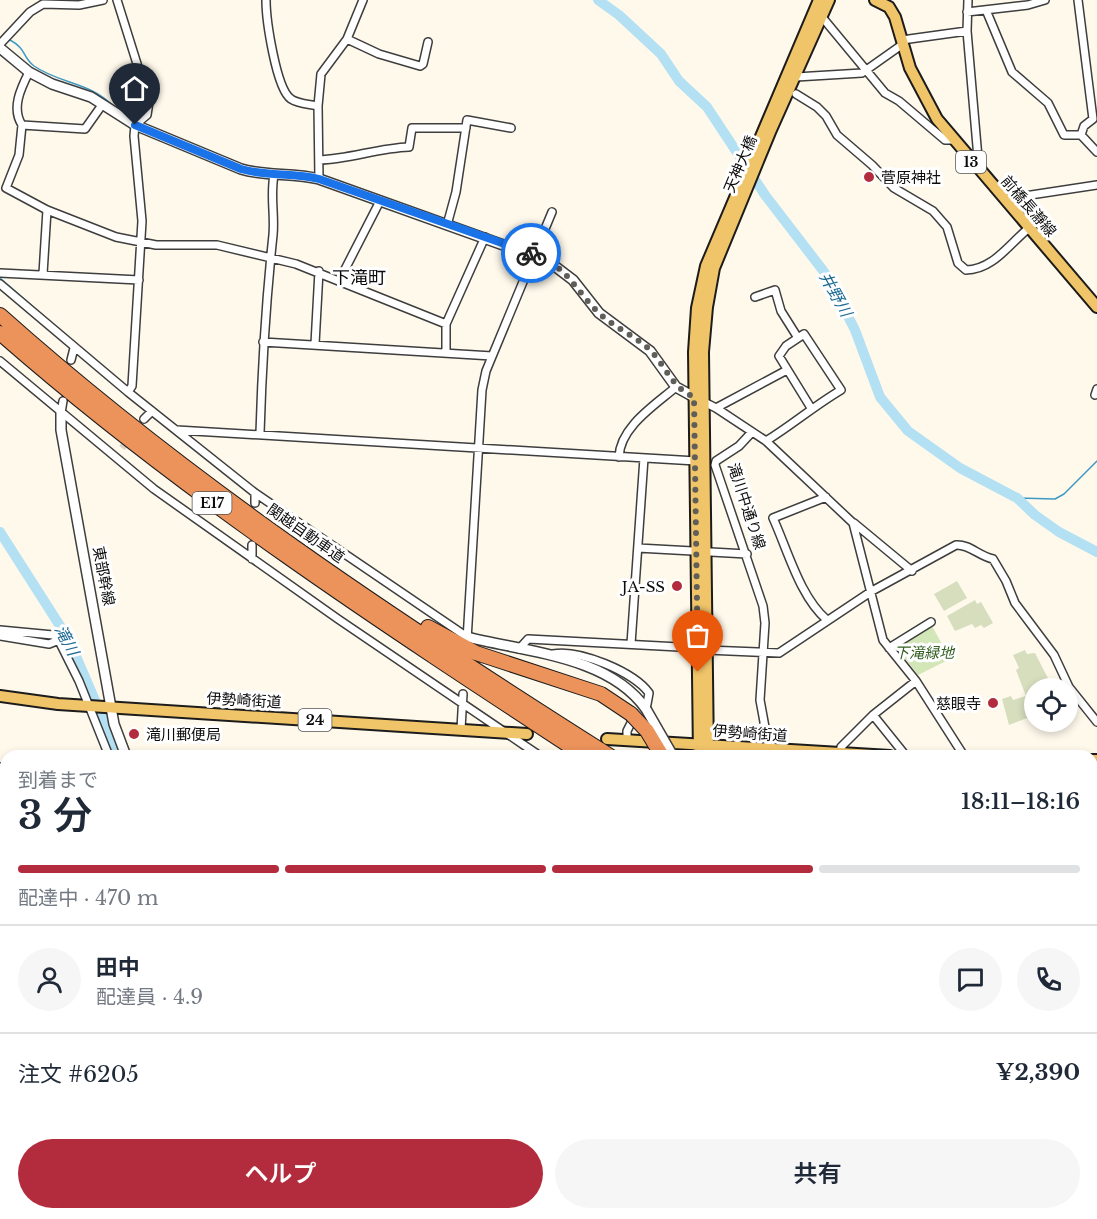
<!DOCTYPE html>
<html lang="ja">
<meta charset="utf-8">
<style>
:root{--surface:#fff;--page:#f6f6f7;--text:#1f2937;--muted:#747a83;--line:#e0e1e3;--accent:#b32c3e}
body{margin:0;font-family:"Libre Baskerville","Noto Sans JP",serif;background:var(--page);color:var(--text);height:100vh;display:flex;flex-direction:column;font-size:22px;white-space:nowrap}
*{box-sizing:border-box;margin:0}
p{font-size:20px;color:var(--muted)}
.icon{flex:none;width:33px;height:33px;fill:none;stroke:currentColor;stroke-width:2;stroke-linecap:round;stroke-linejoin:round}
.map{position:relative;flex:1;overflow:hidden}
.side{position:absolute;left:0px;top:750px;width:1098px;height:470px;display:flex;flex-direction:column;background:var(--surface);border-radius:18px 18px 0 0;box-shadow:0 3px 9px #0003}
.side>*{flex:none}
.fabs{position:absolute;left:1024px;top:678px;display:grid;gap:12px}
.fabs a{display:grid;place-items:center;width:54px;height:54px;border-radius:50%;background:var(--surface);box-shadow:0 3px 9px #0003;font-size:30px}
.pin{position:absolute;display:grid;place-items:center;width:51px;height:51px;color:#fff;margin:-62px -26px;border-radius:50% 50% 50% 0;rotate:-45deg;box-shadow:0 0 6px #0007}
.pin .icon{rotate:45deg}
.courier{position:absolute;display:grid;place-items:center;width:60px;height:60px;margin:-30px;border:4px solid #1a73e8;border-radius:50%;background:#fff;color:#222;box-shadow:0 2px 8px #0007}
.overview em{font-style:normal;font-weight:600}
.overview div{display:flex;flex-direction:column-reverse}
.overview{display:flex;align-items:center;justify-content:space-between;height:102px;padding:0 18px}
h1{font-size:39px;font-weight:600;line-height:45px}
.bar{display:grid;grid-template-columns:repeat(4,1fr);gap:9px 6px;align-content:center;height:72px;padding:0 18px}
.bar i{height:8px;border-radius:4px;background:var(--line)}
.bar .selected{background:var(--accent)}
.bar p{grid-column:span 4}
.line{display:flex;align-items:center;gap:15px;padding:0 18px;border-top:2px solid var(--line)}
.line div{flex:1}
.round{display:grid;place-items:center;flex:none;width:63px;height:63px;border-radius:32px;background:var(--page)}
.cta{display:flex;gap:12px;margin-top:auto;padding:12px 18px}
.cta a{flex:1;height:69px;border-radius:36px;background:var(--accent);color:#fff;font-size:24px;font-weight:600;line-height:69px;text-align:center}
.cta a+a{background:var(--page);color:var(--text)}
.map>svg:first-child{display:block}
.green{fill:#d3e6b7}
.cemetery{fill:#d6debe}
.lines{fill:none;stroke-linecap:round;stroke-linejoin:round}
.stream{stroke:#3e9ac5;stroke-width:1.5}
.river{stroke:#b3e0f2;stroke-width:10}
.minor-tunnel{stroke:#dad5c9;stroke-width:7;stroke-dasharray:7 3.5;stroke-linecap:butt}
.minor-casing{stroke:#3e3e3e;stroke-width:10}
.tertiary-casing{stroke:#3e3e3e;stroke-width:12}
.primary-casing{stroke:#1c1c1c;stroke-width:14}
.motorway-casing{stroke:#1c1c1c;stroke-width:16}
.minor{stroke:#fff;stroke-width:7}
.tertiary{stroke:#fff;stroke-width:9}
.primary{stroke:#f0c469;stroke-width:10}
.motorway{stroke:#ec925b;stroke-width:14}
.tertiary-bridge-casing{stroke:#3e3e3e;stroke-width:12;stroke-linecap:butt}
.motorway-bridge-casing{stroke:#1c1c1c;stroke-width:16;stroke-linecap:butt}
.tertiary-bridge{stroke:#fff;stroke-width:9}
.motorway-bridge{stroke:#ec925b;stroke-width:14}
.done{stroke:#605e59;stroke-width:6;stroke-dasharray:0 10.8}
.route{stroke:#1a73e8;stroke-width:8}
.poi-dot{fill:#b32c3e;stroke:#fff;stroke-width:2}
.labels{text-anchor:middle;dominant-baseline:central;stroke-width:6;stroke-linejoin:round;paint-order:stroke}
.shield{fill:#fff;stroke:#545454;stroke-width:1.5}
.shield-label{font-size:14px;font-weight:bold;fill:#0b0b0b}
.street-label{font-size:15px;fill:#0b0b0b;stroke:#fff}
.poi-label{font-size:15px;fill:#0b0b0b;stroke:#fff;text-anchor:start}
.park-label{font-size:15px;font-style:italic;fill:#325f20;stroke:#fff}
.water-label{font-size:16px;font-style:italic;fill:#1d6a95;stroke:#fff}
.quarter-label{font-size:18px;fill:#0b0b0b;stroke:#fff}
</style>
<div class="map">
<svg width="1097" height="1219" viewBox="0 0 1097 1219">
<rect width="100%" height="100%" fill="#fef9eb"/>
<path class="green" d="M932 626 950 659 918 675 896 647Z"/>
<path class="cemetery" d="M957 581 967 598 944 611 934 594Z
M975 600 977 604 981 602 993 623 984 628 981 625 975 628 972 624 955 631 947 616Z
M1025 650 1027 654 1035 653 1053 688H1035V715L1009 725 1002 699 1011 696 1013 700 1026 696 1016 670 1019 668 1013 655Z"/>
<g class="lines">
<path class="stream" d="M10 40C27 49 22 57 34 66 60 84 90 82 113 106
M0 278 69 338
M1017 498 1055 499 1064 494 1097 461
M23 636 51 640
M64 644 72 646
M0 870H6
M0 1043H6
M1049 1219 1051 1214"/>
<path class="river" d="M598 0 619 15 661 54 679 81 707 107 765 195 828 277 855 330 880 397 908 431 960 468 1017 498 1035 515 1059 532 1097 552
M0 532 69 640 119 756
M487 1214 493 1219"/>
<path class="minor-tunnel" d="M122 448 144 419"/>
<g class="minor-casing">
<path id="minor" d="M117 0 149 102 147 115 135 125 134 136 142 221 132 386 128 392
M266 0C266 19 276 89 291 99 298 104 309 104 318 106
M968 0 967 31 978 158 975 166
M1078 0 1093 119 1084 126 1081 135 1097 152
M986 10 1012 72 1048 103 1064 135H1081
M967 12 1028 5 1045 0
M822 17 885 93 899 101 945 140H954
M347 39 379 54 420 66 423 64 428 42
M902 40 967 31
M0 44 30 12 43 4 79 5 103 0
M29 72C21 88 11 108 22 125L85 129 102 105
M796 77 862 73 903 44
M796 94 817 107 826 116 837 135 872 165 894 188 933 211 947 227 958 263 966 270C993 270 1010 243 1029 228
M22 125 19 155 6 188 47 210 116 237 156 245H217L296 264 446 324
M319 160C350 159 378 148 409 147L412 128H466
M319 179 318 106 321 74 347 39 363 0
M1004 199 1097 185
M447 225 456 192 467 120 511 128
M0 273 139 280
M43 274 47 210
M340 279 380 201
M0 284 128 392 255 493 467 637
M755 297 775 290 781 311 798 338
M263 342 492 356
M315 344 319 271
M446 352V324L485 237
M71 360 74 348
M0 361 154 489 338 619 540 756
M1095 395 1097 389
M702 401 716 408 766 441 853 523 883 640 916 681 964 756
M716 408 787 370
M61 413 63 401
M144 419 152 411
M177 430 696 461
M752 432 739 446 716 461 715 465 763 606 765 623 760 700 769 749
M260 433C262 366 266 301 273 235 275 215 270 196 274 175
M766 441C792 425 814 406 841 390L804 334 786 346 779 356 811 408
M619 457C620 427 655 405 676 387
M826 497 773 518C788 551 800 597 827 620
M255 503V493
M854 523 912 571
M638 548 747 554
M252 559V545
M0 630 53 635 58 639 79 681 109 756
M0 636 49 644 59 640
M467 640 482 390 486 371 552 212
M631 644 644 458
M889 648 931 622
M519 649 528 639 698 648
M707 650 779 653 872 591 956 545C969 544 979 556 993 559L1006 581 1015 603 1054 655 1069 687 1097 722
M553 654C579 649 634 672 649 693L647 704
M873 715 906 756
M461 729 463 694
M627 740V731L633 719
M840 753 841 747 873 715 916 681
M0 767 4 792
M1092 818 1097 817
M0 938H6
M1092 973H1097
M0 1038H6
M1092 1044 1097 1048
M0 1101H6
M1092 1127 1097 1131
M0 1167 6 1162
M0 1192 6 1205
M127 1214 129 1219
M328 1214 329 1219
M578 1214V1219
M770 1214 771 1219
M6 1219 16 1214
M172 1219 182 1214
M622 1219V1214
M969 1219 970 1214"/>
</g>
<g class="tertiary-casing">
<path id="tertiary" d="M0 48 29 72 52 84 91 97 135 125 241 169C267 177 293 172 319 179L548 261 573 280 599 313 650 351 676 387 694 397
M61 413V430L114 724 126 756
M467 637C526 652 609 656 646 709
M208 1214 210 1219
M841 1214V1219"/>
</g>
<g class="primary-casing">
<path id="primary" d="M875 0 889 7 895 17 910 68 937 119 1097 307
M0 696 58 704 527 734
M607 739 890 756
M699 756 694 352 697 308 706 266 819 0
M708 756 703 352 707 307 714 268 770 132 829 0
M1092 760H1097
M677 1219 678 1214
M686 1219 687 1214"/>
</g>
<g class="motorway-casing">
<path id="motorway" d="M0 315C187 482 398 622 610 756
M0 333C181 492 383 624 585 756
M428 627 476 653 601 694 631 714
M1092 1070 1097 1074
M1092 1099 1097 1102
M640 1219V1214
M657 1219V1214"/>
</g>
<use href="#minor" class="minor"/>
<use href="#tertiary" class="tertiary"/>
<use href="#primary" class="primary"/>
<use href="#motorway" class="motorway"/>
<g class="tertiary-bridge-casing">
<path id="tertiary-bridge" d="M646 709 673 756"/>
</g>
<g class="motorway-bridge-casing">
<path id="motorway-bridge" d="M631 714 647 731 662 756"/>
</g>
<use href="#tertiary-bridge" class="tertiary-bridge"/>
<use href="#motorway-bridge" class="motorway-bridge"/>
</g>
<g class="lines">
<path class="done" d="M531 253C566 264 575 290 599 313 615 328 636 336 651 351 667 368 672 388 694 397L698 672"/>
<path class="route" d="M135 125 241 169C267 177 293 172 319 179L531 253"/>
</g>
<g class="poi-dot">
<circle cx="869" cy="177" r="6"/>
<circle cx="677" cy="586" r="6"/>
<circle cx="993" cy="703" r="6"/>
<circle cx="134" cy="734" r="6"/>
</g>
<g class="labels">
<g class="shield">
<rect x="956" y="151" width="30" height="22" rx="4.5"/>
<rect x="192.5" y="492" width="39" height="22" rx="4.5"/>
<rect x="298.5" y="709" width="33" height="22" rx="4.5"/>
</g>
<g class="shield-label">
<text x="971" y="162">13</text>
<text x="212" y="503">E17</text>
<text x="315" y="720">24</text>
</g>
<g class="street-label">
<text transform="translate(740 164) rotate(-67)">天神大橋</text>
<text transform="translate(1029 206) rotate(49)">前橋長瀞線</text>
<text transform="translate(747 506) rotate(72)">滝川中通り線</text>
<text transform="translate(306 533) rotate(35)">関越自動車道</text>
<text transform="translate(104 576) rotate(79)">東部幹線</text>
<text transform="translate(244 700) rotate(3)">伊勢崎街道</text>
<text transform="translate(750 733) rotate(4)">伊勢崎街道</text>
</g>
<g class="poi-label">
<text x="881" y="177">菅原神社</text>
<text x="665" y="586" text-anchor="end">JA-SS</text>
<text x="981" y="703" text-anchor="end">慈眼寺</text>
<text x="146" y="734">滝川郵便局</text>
</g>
<g class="park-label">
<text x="924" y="652">下滝緑地</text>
</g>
<g class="water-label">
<text transform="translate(836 294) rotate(61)">井野川</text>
<text transform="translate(67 640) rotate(62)">滝川</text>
</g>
<g class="quarter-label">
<text x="359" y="278">下滝町</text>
</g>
</g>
</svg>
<div class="fabs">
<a><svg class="icon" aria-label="locate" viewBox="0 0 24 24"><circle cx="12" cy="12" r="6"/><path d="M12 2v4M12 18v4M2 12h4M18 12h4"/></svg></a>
</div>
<div class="pin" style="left:698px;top:672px;background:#ea580c"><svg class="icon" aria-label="bag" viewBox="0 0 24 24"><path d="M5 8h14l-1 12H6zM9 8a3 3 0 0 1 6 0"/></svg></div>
<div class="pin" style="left:135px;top:125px;background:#1f2937"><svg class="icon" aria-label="home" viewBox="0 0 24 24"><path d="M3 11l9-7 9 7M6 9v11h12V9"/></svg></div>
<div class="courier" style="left:531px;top:253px"><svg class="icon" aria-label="bike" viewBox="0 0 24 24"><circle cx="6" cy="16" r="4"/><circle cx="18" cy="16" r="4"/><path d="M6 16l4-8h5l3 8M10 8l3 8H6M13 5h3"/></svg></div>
<section class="side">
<div class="overview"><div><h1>3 分</h1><p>到着まで</p></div><em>18:11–18:16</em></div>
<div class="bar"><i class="selected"></i><i class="selected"></i><i class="selected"></i><i></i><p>配達中 · 470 m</p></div>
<div class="line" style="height:108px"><a class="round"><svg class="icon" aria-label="person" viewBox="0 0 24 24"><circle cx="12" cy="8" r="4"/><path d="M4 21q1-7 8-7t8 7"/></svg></a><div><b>田中</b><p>配達員 · 4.9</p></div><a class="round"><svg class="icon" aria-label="chat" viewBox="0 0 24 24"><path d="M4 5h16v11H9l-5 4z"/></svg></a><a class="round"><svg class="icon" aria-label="phone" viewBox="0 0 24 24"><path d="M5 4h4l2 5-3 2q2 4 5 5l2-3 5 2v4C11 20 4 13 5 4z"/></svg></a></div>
<div class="line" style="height:78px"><div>注文 #6205</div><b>¥2,390</b></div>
<div class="cta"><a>ヘルプ</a><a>共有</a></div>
</section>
</div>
